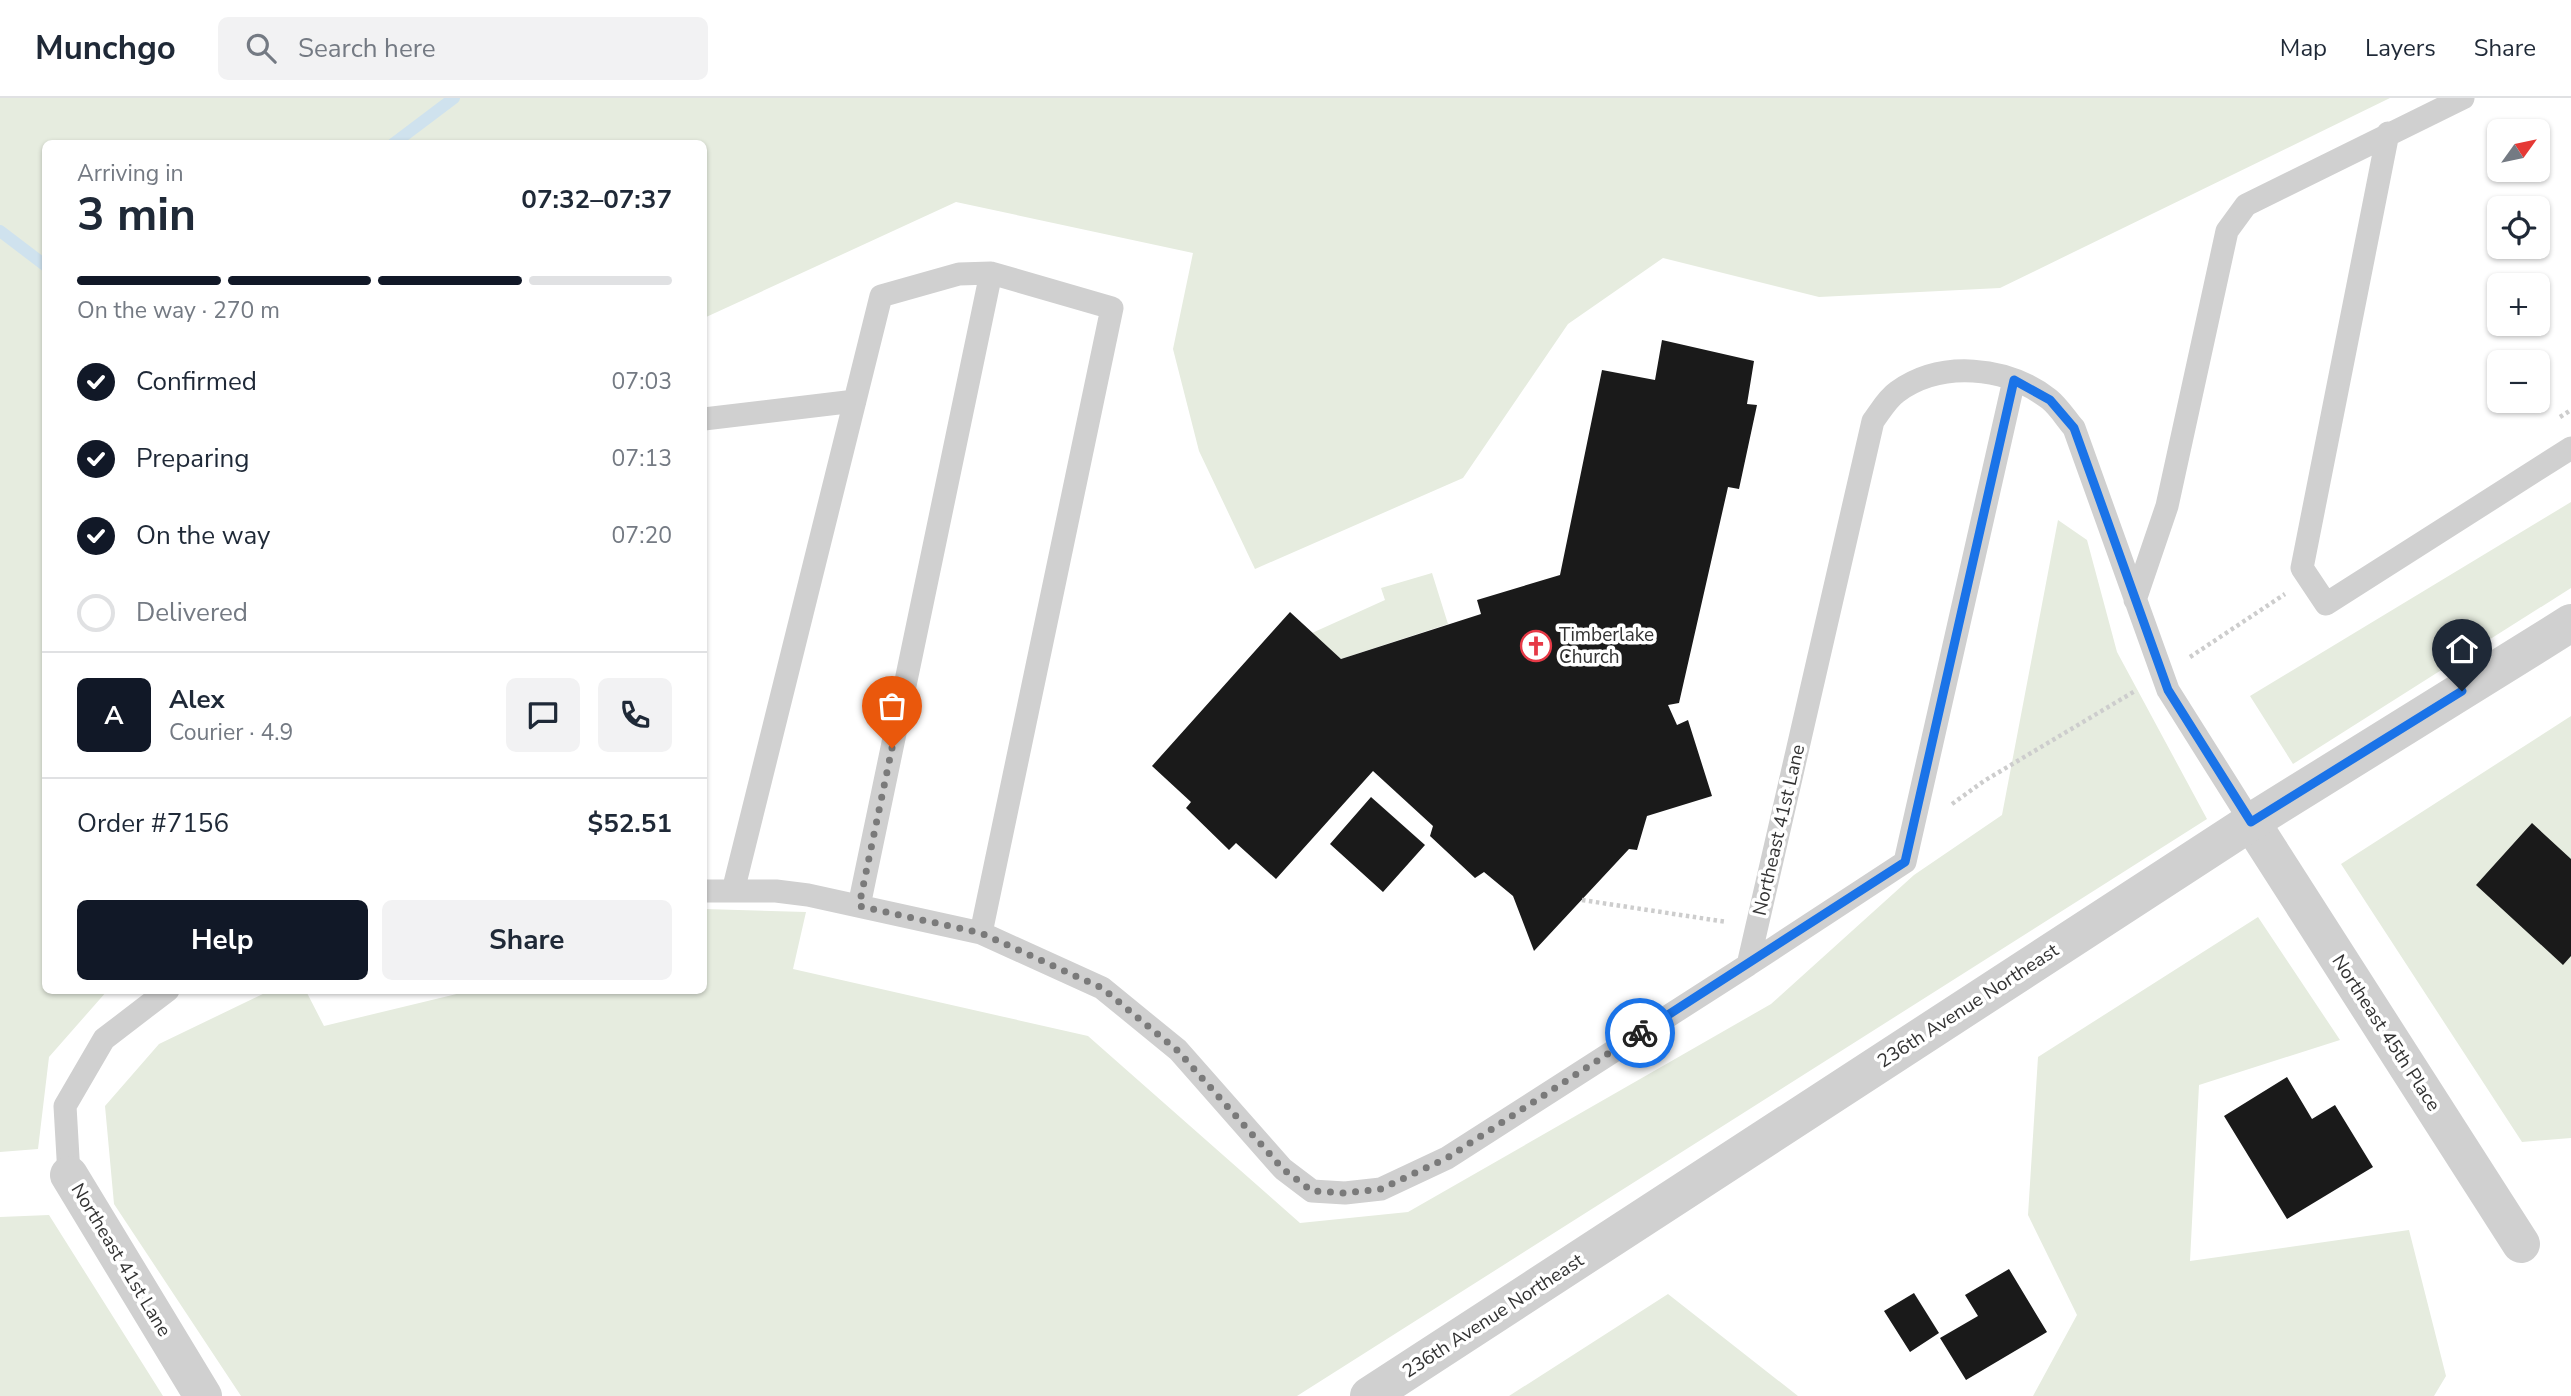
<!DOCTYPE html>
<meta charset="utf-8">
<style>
:root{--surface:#fff;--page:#f2f2f3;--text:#1f2937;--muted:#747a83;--line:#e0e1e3;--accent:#111827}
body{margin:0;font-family:"Nunito Sans",sans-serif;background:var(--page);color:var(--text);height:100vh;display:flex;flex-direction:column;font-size:26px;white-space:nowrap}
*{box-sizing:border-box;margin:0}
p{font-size:23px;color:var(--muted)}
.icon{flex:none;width:38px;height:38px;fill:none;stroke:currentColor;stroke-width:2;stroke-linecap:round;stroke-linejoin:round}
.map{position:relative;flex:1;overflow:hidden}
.side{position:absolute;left:42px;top:42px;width:665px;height:854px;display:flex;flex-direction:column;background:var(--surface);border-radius:10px;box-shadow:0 2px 5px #0004}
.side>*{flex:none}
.needle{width:46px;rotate:57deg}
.controls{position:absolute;left:2487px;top:21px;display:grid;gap:14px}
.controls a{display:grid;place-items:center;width:63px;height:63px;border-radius:10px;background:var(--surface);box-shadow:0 2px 5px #0004;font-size:35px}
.pin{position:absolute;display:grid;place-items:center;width:60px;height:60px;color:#fff;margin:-72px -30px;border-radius:50% 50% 50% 0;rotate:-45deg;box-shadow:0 0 7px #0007}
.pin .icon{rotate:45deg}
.courier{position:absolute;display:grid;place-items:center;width:70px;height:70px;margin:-35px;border:5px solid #1a73e8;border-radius:50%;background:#fff;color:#222;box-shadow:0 2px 9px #0007}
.overview em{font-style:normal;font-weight:700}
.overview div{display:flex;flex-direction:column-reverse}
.overview{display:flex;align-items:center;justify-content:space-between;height:119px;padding:0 35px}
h1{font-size:46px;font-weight:700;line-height:52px}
.bar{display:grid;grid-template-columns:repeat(4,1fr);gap:10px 7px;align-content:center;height:84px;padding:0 35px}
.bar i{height:9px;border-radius:5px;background:var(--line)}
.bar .active{background:var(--accent)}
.bar p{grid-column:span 4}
.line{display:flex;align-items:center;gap:18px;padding:0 35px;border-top:2px solid var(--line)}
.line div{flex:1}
.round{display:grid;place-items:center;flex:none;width:74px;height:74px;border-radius:10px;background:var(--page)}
ol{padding:0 35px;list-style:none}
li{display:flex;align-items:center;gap:21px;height:77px}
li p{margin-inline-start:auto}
li .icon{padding:7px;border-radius:50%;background:var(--accent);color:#fff;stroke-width:4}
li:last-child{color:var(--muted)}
li i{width:38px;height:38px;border:4px solid var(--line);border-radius:50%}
.cta{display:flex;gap:14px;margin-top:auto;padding:14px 35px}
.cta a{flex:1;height:80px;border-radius:10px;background:var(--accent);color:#fff;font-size:28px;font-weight:700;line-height:80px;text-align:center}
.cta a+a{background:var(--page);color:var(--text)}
header{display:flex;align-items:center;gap:42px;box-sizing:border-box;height:98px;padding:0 35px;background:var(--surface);border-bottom:2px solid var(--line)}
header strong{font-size:33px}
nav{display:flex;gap:38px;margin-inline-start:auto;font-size:24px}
.search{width:490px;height:63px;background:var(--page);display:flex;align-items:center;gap:18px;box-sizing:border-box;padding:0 24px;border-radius:10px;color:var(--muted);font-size:26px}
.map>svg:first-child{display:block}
.green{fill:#e6ecdf}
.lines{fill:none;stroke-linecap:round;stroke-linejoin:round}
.stream{stroke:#cfe2ee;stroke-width:12}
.building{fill:#1a1a1a}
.path{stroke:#cdcdcd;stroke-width:4.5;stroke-dasharray:3.5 3.5;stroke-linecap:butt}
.service{stroke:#d0d0d0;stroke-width:23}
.minor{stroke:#d0d0d0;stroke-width:38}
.tertiary{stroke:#d0d0d0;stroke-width:38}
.done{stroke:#7a7a7a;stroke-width:7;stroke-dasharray:0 12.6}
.route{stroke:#1a73e8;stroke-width:9}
.labels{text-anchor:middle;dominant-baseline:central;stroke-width:7;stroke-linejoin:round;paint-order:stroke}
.poi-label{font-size:19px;fill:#333;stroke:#fff;text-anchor:start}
.street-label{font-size:19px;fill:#333;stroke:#fff}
</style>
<header>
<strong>Munchgo</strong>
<div class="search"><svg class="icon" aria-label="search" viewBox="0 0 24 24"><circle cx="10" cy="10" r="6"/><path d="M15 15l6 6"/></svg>Search here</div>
<nav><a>Map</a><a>Layers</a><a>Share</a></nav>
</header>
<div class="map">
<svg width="2571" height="1298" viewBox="0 0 2571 1298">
<rect width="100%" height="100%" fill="#fff"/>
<path class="green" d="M0 0H2390L2000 190 1819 199 1663 160 1568 226 1463 380 1255 471 1199 353 1173 251 1193 155 956 104 704 220V46H46V892L107 893 49 959 38 1051 0 1054Z
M2571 404V490L2293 666 2250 598Z
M2058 422 2087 442 2117 554 2207 721 1297 1298H241L114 1106 105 1008 159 946 269 893H306L324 928 469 893 704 892V811L806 814 793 871 1088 938 1300 1125 1408 1114 1771 906 1914 777 2002 717Z
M1432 475 1448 526 1341 561 1312 535 1385 502 1381 490Z
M2571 618V1040L2522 1044 2341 766Z
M2258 819 2340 942 2199 987 2190 1163 2409 1132 2446 1278 2434 1298H2033L2077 1217 2028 1117 2038 959Z
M49 1117 163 1298H0V1119Z
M1668 1196 1798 1298H1509Z"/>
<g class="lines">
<path class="stream" d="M393 46 454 0
M0 133 46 168"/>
</g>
<path class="building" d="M1662 242 1754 263 1747 306 1757 307 1739 391 1728 389 1679 605 1668 607 1677 627 1688 622 1712 698 1647 718 1637 752 1629 751 1534 853 1513 798 1484 774 1475 780 1430 738 1433 728 1373 673 1276 781 1236 745 1229 752 1186 710 1191 704 1152 668 1290 514 1341 561 1481 516 1477 502 1560 477 1602 272 1655 282Z
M1371 699 1425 747 1383 794 1330 746Z
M2532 725 2571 761V858L2563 867 2476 787Z
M2287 979 2312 1021 2335 1007 2373 1069 2287 1121 2224 1018Z
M2009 1171 2047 1234 1966 1282 1940 1240 1978 1218 1965 1197Z
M1914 1195 1939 1235 1910 1254 1884 1213Z"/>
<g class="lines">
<path class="path" d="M2560 319 2571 312
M2190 559 2285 496
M1952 706 1984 683 2135 593
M1582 802 1727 824"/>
<path class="service" d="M2388 35 2302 470 2326 506 2571 350
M704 321 855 303
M2135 502 2167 408 2227 133 2246 107 2463 0
M704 793H776L808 797 981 835 1102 890 1178 952 1283 1071 1312 1093 1345 1095 1381 1091 1447 1060 1748 867 1873 323C1880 314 1887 301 1897 294 1941 262 2006 268 2049 301 2059 309 2066 321 2074 330L2168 592 2251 724
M733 793 881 198 959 176 991 175
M859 808 991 175 1112 210 981 835
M1748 867 1905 764 2014 282
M69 1077 65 1008 104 941 168 892"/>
<path class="minor" d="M2251 724 2521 1146
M69 1077 203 1298"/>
<path class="tertiary" d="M1369 1298 2251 724 2571 525"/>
</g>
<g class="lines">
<path class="done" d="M892 650 859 808 981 835 1102 890 1178 953 1283 1071 1312 1093 1345 1095 1381 1091 1447 1060 1640 935"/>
<path class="route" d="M1640 935 1905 764 2014 282 2050 302 2074 330 2168 592 2251 724 2462 593"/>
</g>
<defs>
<g id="church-ring" transform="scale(1.575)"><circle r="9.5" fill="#fff" stroke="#e63946" stroke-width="1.5"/><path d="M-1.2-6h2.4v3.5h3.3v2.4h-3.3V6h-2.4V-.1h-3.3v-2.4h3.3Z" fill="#e63946"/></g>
</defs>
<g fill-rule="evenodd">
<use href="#church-ring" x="1536" y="548"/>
</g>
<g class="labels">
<g class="poi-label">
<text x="1559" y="537">Timberlake<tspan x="1559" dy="22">Church</tspan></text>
</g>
<g class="street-label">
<text transform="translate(1779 732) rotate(-77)">Northeast 41st Lane</text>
<text transform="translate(1968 908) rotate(-33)">236th Avenue Northeast</text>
<text transform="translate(2386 935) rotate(57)">Northeast 45th Place</text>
<text transform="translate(121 1162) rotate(59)">Northeast 41st Lane</text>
<text transform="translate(1493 1218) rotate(-33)">236th Avenue Northeast</text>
</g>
</g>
</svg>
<div class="controls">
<a><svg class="needle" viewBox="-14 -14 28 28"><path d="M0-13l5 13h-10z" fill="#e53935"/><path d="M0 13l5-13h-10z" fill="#747a83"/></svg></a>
<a><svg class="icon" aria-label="locate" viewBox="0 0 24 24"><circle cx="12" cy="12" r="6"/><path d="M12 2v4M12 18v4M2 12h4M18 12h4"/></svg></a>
<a>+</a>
<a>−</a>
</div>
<div class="pin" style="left:892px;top:650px;background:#ea580c"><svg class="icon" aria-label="bag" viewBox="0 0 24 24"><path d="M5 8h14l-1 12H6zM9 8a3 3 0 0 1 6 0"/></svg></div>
<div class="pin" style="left:2462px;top:593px;background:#1f2937"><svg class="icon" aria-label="home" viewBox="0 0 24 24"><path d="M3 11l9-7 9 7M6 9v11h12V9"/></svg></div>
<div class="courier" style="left:1640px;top:935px"><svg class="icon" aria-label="bike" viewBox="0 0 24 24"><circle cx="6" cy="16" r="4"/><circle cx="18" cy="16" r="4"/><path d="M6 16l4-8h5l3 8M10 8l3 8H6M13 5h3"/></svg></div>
<section class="side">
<div class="overview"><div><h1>3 min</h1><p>Arriving in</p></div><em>07:32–07:37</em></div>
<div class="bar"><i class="active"></i><i class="active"></i><i class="active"></i><i></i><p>On the way · 270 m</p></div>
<ol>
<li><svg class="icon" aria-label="check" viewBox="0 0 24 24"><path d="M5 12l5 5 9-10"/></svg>Confirmed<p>07:03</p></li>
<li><svg class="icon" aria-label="check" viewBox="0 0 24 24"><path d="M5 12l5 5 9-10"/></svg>Preparing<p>07:13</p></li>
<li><svg class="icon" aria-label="check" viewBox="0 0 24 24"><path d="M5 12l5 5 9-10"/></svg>On the way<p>07:20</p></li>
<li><i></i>Delivered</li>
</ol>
<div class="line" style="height:126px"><b class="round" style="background:var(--accent);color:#fff">A</b><div><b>Alex</b><p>Courier · 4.9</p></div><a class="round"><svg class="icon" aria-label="chat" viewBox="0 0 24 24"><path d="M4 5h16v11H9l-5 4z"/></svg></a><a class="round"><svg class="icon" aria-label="phone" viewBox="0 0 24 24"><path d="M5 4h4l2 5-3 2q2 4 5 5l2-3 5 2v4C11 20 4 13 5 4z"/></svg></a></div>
<div class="line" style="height:91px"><div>Order #7156</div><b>$52.51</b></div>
<div class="cta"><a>Help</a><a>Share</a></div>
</section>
</div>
